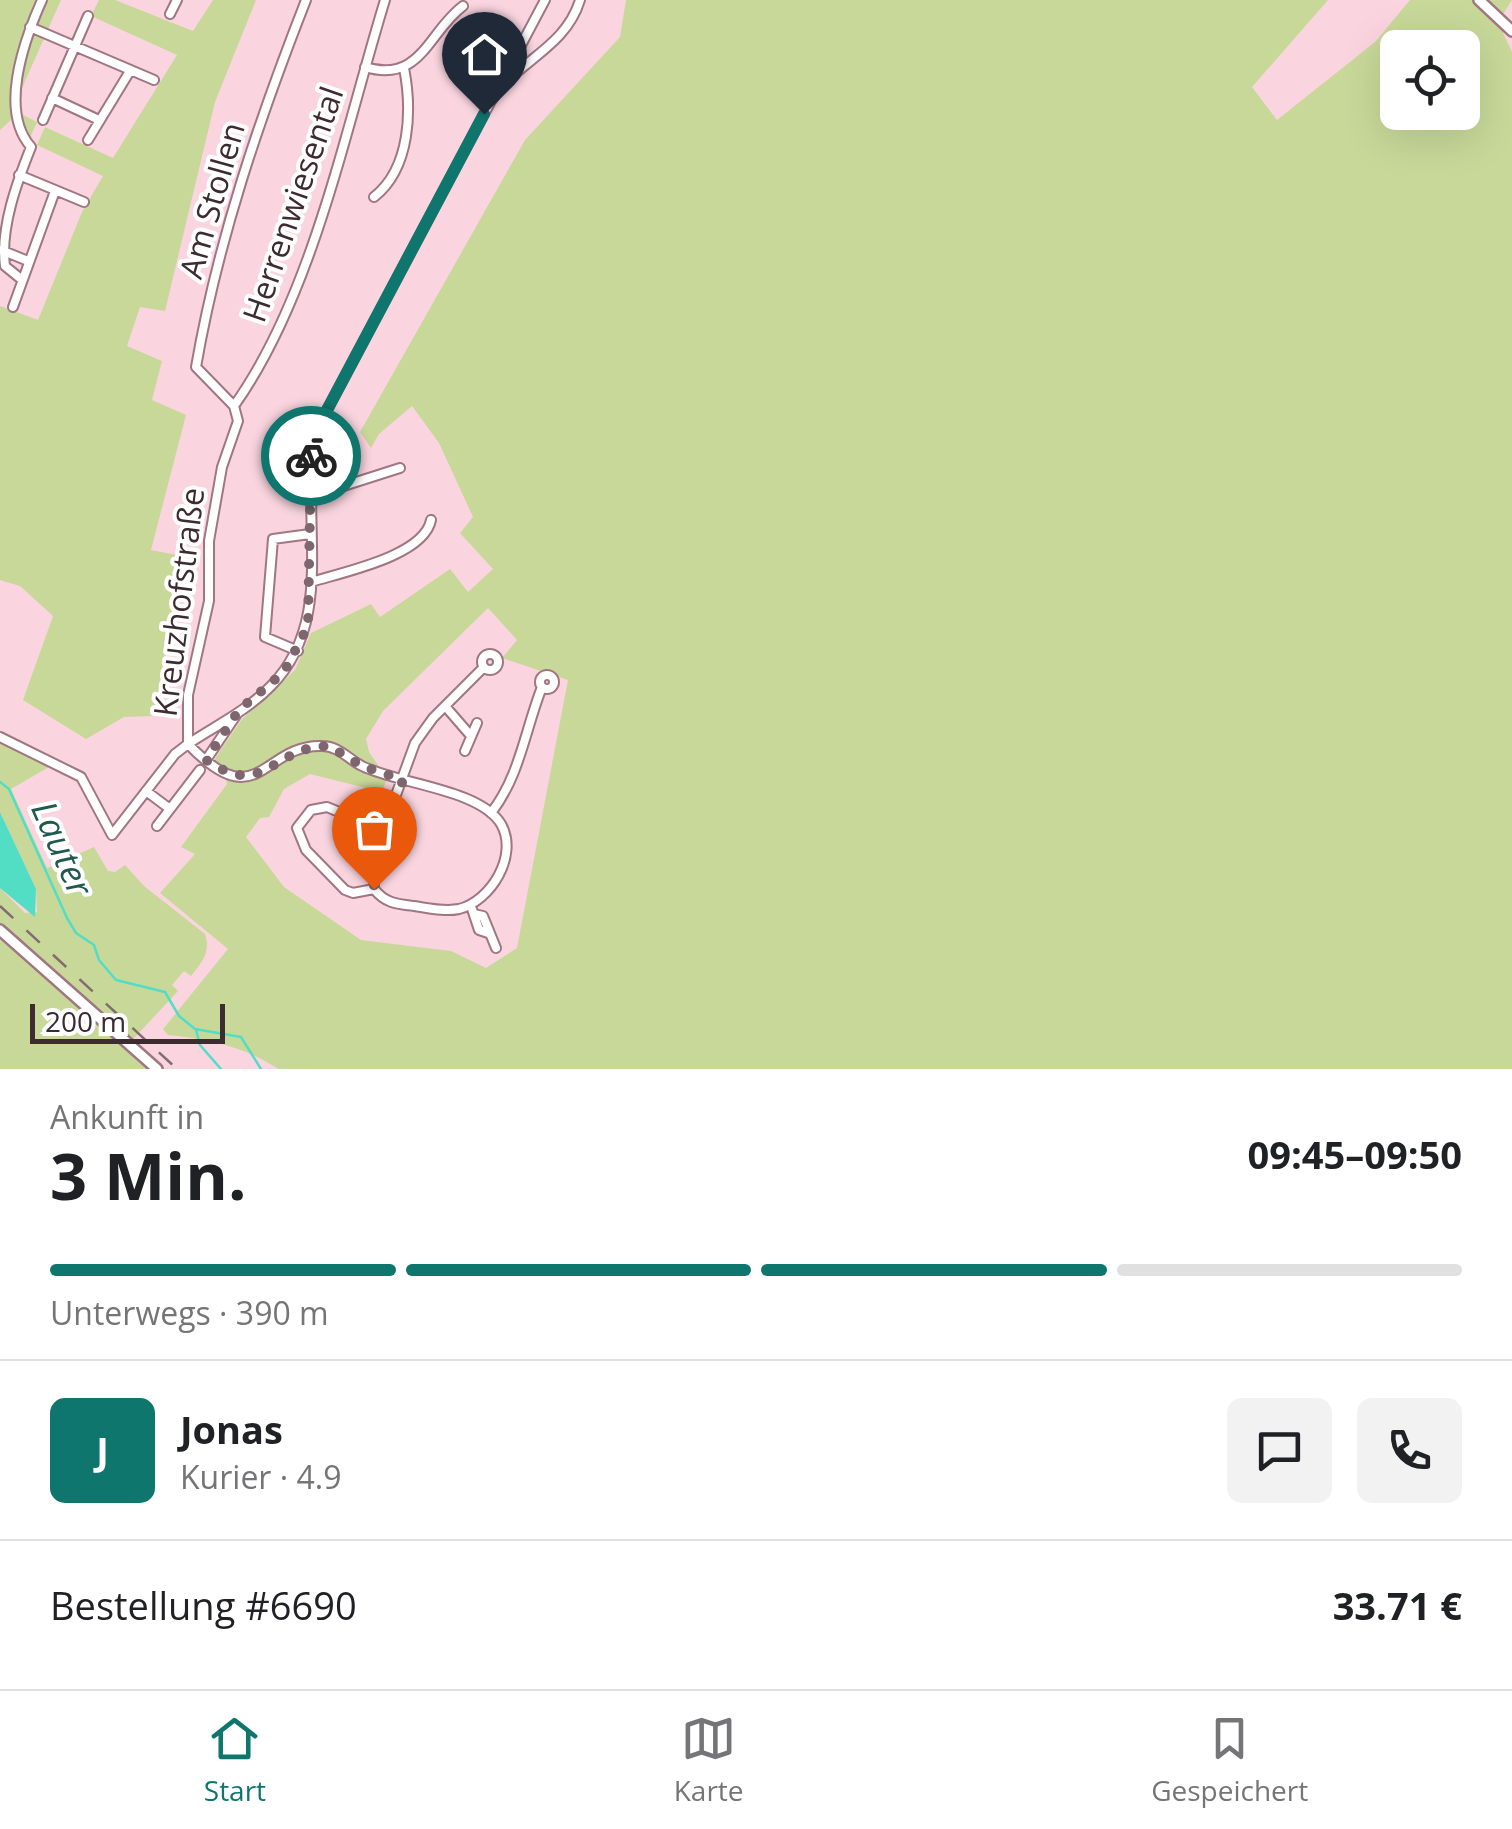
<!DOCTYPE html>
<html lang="de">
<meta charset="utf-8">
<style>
:root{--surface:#fff;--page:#f2f2f2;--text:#202124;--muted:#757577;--line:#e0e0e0;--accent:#0f766e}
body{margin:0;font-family:"Open Sans",sans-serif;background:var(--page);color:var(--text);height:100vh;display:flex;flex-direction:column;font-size:38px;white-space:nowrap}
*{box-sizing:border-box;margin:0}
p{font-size:32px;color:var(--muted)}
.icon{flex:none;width:55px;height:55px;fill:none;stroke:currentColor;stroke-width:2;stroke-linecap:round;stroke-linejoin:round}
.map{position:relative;height:1069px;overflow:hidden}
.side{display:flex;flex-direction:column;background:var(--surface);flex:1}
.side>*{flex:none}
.tools{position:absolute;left:1380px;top:30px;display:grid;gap:20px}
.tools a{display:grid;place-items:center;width:100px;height:100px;border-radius:15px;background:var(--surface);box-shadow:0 10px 40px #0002;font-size:50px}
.scale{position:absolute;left:30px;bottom:25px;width:195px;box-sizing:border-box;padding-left:10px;border:5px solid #3c2b30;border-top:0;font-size:28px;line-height:35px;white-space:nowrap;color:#3c2b30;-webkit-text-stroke:8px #fff;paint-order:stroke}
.pin{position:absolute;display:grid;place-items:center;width:85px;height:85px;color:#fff;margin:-102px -42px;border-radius:50% 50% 50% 0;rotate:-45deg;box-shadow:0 0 10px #0007}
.pin .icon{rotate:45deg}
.courier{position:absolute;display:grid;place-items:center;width:100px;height:100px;margin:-50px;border:8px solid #0f766e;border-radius:50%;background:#fff;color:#222;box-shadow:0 2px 12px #0007}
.summary em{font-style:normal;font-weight:700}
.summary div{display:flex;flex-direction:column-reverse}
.summary{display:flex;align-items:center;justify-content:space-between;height:170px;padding:0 50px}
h1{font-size:65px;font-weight:700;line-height:75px}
.bar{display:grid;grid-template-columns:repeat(4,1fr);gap:15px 10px;align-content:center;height:120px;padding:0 50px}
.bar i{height:12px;border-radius:8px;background:var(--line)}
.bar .active{background:var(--accent)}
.bar p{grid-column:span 4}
.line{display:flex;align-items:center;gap:25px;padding:0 50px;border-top:2px solid var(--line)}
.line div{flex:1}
.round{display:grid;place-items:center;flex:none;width:105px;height:105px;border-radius:15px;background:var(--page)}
.tab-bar{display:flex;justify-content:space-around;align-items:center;height:140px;border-top:2px solid var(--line);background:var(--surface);font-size:28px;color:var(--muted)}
.tab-bar a{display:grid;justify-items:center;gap:5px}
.tab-bar .active{color:var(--accent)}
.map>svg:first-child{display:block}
.green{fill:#c8d899;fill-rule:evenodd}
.water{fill:#52ddc5}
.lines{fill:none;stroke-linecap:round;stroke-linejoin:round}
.stream{stroke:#52ddc5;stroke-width:2.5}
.minor-casing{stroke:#9f7682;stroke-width:12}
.tertiary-casing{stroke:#9f7682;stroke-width:14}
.minor{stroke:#fff;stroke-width:8}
.tertiary{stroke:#fff;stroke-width:9}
.rail{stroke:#846b72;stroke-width:2.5;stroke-dasharray:18 18;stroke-linecap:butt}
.done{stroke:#7e666e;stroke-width:10;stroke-dasharray:0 18}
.route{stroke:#0f766e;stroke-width:12}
.labels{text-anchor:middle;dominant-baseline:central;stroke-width:8;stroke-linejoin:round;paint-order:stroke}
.street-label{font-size:32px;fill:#3c2b30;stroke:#fff}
.water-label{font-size:35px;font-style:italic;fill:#20594f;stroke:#fff}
</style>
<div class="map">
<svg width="1512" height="1069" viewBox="0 0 1512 1069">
<rect width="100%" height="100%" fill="#fad5e0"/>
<path class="green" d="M0 0H61L15 104 19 113 37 122 29 140 11 120 0 130Z
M99 0H115L193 31 213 0H256L215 102 165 311 140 307 127 346 162 361 152 400 186 415 151 550 182 556 154 716 124 717 86 739 23 700 53 616 20 586 0 580V306L38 320 82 212 103 176 37 145 45 127 113 158 177 55 91 16Z
M626 0H1328L1252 87 1277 120 1375 42 1410 0H1512L1498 22 1512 52V1069H278C244 1046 207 1039 168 1035L163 1029 228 949 160 893 195 854 181 847 227 784 222 766 214 760 242 719 295 670 311 633 371 604 380 617 450 569 468 592 493 569 460 533 473 517 439 443 412 406 379 434 371 448 360 432 525 140 620 37ZM1398 48H1462V112H1398ZM488 608 517 640 502 658 568 680 517 948 486 968 451 951 361 940 284 887 246 837 260 818 269 817 284 789 310 774 382 792 387 778 369 752 366 739 383 711Z
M0 742 54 764 11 789 47 868 94 847 108 871 115 872 125 865 144 886 205 934C211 953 202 962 191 976L184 971 172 985 178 991 125 1048 147 1069H0V888L25 913 37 912 36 889 0 812Z"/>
<path class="water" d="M0 812 36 889 35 917 0 888Z"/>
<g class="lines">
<path class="stream" d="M0 782 9 789 67 918 76 933 94 945 99 960 116 980 165 992 179 1016 195 1029 241 1037 261 1069
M196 1030 200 1045 221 1069"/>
<g class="minor-casing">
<path id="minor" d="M170 14 177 0
M30 27 154 80
M365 67C421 84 428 32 463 6
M500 85 545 0
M52 98 99 120
M43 120 88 16
M88 140 130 71
M19 175 84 202
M374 197C411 168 412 109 404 68
M1 250 28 261
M21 279 5 266C0 228 17 182 31 147 0 112 22 45 42 0
M13 307 55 191
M234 406C313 295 345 130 385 0
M309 497 400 468
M311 582C343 572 424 556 431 520
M298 651 265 637 273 539 310 534
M482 662a8 8 0 1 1 16 0a8 8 0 1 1-16 0Z
M484 667 433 718 415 743 374 855V889C385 903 396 904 414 906 428 908 444 912 459 909 491 901 519 855 501 824 480 789 398 784 362 766 348 759 339 746 322 746 262 744 259 818 188 744 215 726 248 710 271 686 340 616 296 513 318 427L491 101C516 61 565 49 580 0
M540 682a7 7 0 1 1 14 0a7 7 0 1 1-14 0Z
M445 706 471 736
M0 737 81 777 112 835 175 754 188 744V695L209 601V541L222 467 238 421 234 406 196 367C218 240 259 120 306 0
M465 751 477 723
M206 760 237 714
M146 791 170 809
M491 813C520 776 525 730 542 687
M157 826 200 770
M374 889 353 893 345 890 306 850 297 828 311 810 327 807 385 831
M472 909 479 930 488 933
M474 914 483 916 496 948"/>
</g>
<g class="tertiary-casing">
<path id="tertiary" d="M1479 0 1512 31
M0 930 157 1069"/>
</g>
<use href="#minor" class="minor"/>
<use href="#tertiary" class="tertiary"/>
<path class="rail" d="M0 906 177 1069"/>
</g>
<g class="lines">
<path class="done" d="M311 456 308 626 284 672 239 710 206 760C265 801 272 746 329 746L362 766 403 780 374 855V889"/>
<path class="route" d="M311 456 318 427 484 114"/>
</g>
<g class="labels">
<g class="street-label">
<text transform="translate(211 200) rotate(-74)">Am Stollen</text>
<text transform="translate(292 204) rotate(-71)">Herrenwiesental</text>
<text transform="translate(178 602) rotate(-83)">Kreuzhofstraße</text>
</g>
<g class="water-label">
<text transform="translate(63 848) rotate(66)">Lauter</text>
</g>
</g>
</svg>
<div class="tools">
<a><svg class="icon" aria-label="locate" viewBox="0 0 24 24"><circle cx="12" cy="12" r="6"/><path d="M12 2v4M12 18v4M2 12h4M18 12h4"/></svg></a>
</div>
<div class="scale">200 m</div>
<div class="pin" style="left:374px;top:889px;background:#ea580c"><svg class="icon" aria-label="bag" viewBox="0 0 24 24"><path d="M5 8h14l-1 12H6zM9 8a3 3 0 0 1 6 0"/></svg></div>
<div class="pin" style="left:484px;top:114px;background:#1f2937"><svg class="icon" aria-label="home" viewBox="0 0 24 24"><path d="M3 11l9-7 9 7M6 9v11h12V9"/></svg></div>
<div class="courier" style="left:311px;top:456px"><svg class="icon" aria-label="bike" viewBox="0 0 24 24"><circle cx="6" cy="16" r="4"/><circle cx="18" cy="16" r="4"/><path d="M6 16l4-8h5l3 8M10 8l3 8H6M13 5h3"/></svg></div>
</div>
<section class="side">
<div class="summary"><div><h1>3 Min.</h1><p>Ankunft in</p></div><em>09:45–09:50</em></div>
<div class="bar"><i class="active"></i><i class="active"></i><i class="active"></i><i></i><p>Unterwegs · 390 m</p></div>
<div class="line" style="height:180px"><b class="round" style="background:var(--accent);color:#fff">J</b><div><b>Jonas</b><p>Kurier · 4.9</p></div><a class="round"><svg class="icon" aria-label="chat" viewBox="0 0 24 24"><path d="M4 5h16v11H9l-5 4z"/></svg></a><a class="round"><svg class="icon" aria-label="phone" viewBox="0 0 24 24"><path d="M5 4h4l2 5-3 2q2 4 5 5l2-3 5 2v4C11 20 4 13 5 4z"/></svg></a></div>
<div class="line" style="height:130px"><div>Bestellung #6690</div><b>33.71 €</b></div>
</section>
<nav class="tab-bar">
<a class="active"><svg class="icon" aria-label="home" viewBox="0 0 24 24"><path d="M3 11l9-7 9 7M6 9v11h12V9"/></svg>Start</a>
<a><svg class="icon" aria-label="map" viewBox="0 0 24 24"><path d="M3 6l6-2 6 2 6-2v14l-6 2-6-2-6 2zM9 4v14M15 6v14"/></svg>Karte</a>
<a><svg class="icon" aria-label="saved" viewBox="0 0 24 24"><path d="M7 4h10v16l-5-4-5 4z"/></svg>Gespeichert</a>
</nav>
